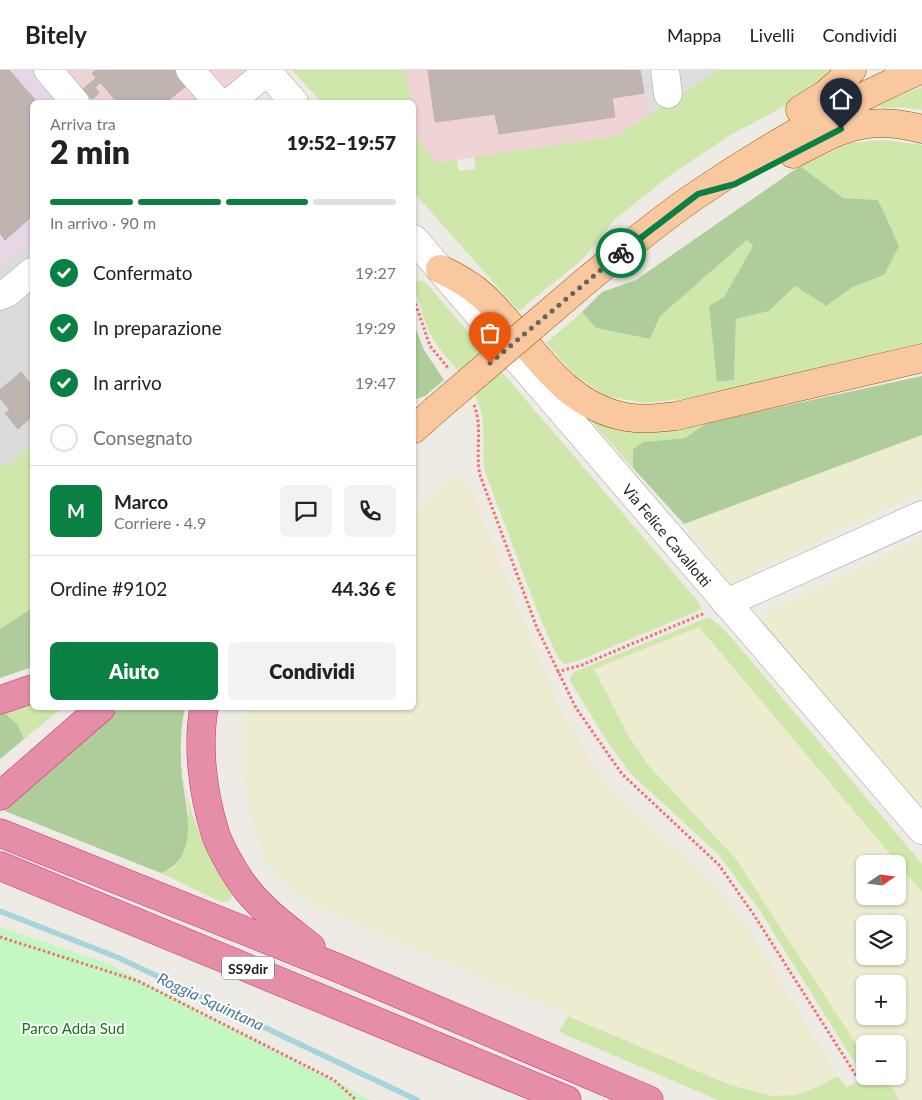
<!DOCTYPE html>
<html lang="it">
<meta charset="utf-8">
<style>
:root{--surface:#fff;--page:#f2f2f2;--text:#222;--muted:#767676;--line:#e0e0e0;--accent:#0b8043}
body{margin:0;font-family:Lato,sans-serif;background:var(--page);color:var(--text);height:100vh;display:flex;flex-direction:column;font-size:19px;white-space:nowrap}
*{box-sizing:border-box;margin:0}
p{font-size:16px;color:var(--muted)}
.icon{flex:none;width:28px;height:28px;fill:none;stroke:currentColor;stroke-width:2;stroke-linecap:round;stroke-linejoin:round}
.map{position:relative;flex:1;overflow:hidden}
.details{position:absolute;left:30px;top:30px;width:386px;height:610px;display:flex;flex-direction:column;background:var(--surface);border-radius:8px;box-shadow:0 1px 4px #0004}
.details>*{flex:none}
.needle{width:32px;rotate:76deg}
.controls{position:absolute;left:856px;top:785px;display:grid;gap:10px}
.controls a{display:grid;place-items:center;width:50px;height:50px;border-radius:8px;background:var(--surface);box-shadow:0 1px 4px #0004;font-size:25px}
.pin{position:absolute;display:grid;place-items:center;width:42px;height:42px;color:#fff;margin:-51px -21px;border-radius:50% 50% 50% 0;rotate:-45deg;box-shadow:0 0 5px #0007}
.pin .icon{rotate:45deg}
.courier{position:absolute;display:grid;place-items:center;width:50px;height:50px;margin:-25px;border:4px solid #0b8043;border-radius:50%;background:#fff;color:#222;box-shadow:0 1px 6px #0007}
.head em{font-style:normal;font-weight:800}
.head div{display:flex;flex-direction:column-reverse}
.head{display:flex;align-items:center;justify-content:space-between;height:85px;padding:0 20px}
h1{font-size:32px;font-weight:800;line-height:38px}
.bar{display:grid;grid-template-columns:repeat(4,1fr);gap:8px 5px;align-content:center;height:60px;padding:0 20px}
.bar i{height:6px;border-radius:4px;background:var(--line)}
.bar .current{background:var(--accent)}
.bar p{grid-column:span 4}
.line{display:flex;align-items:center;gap:12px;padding:0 20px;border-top:1px solid var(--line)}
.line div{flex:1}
.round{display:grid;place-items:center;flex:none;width:52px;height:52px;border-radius:8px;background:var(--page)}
ol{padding:0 20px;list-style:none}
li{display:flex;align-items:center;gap:15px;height:55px}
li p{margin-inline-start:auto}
li .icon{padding:5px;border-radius:50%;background:var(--accent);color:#fff;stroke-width:4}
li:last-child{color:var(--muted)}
li i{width:28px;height:28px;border:2px solid var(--line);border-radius:50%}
.action{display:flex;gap:10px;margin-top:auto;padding:10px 20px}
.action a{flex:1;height:58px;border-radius:8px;background:var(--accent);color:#fff;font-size:20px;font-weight:800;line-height:58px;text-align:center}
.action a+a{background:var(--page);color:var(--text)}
header{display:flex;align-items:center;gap:30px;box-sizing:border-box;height:70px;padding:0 25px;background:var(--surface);border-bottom:1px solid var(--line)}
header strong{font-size:24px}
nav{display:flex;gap:28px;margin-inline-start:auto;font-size:18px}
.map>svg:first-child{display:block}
.residential{fill:#dcdbdb}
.commercial{fill:#efd3d5}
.industrial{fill:#e7d6e6}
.farmland{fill:#edecd0;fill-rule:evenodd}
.grass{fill:#d0e7ab}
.forest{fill:#afcd9a}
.park{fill:#c4f8c2}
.parking{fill:#dedede}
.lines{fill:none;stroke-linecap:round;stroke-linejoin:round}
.stream{stroke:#a5d5db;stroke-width:5.5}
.building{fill:#bfb5b0;stroke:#c0afa7}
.minor-casing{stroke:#a2a2a2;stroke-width:29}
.major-casing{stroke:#935404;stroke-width:29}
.highway-casing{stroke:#d42977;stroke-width:29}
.path{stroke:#f66e6f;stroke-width:3;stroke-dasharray:2.5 2.5;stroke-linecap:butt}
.minor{stroke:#fff;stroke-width:28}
.major{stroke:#f9c89f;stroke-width:28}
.highway{stroke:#e48ea7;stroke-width:28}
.major-bridge-casing{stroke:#935404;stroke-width:29;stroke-linecap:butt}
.major-bridge{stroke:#f9c89f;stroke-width:28}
.done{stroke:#676563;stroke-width:5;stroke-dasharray:0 9}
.route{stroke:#0b8043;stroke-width:6}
.labels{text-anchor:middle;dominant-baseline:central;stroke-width:4;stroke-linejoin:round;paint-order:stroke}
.shield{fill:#fff;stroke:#626262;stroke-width:1}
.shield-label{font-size:14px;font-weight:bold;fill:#1e1e1e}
.street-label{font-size:15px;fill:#1e1e1e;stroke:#fff}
.park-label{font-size:15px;fill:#12790f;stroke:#fff}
.water-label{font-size:16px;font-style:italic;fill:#477a9b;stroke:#fff}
</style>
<header>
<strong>Bitely</strong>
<nav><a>Mappa</a><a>Livelli</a><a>Condividi</a></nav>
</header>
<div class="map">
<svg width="922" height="1030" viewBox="0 0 922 1030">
<rect width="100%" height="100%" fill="#eeeae4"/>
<path class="residential" d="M32 170V374L4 398 0 393V198Z"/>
<path class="commercial" d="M64 0H262L251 32H92Z
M406 0H718L617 66 437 93 414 65V32L403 31 411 30Z"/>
<path class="industrial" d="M0 0H64L92 32H32V170L0 198Z"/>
<path class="farmland" d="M922 365V422L729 513 684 454Z
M456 403 469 420 480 441 531 569 561 639 590 689 619 729 699 799 725 828 750 861 838 1006 820 1016 795 1025 773 1026 730 1015 313 835 283 814 265 790 251 749 242 699 243 652 247 638H414V441Z
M922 467V742L756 548Z
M699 557 922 822V1030H899L895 1022 881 1006H898V974H865V988L862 985 736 789 649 696 628 665 594 599ZM865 794H898V826H865ZM865 854H898V886H865ZM865 914H898V946H865Z"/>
<path class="grass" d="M292 0H406L411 30 403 32H321Z
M718 0H839L818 18 727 67 673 103 614 150 584 188 519 241 414 123V65L437 93 457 90 459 101 476 99 474 87 617 66Z
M922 17V40L904 37 882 38 879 36 881 33Z
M884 70 922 75V274L698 327 646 333 605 326 575 305 546 273 582 242 596 258 650 269 659 246 747 170 753 176 724 227 717 312 734 310 736 249 769 241 795 216 828 236 851 218 884 205 878 130 843 128 800 96 851 73Z
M420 210 426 213 696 529 702 539 580 590 564 594 557 586 538 543 485 402C481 382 486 360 481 341 474 313 449 294 434 270 424 255 420 234 414 216L415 211Z
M587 346C632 367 659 362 705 353L685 368 643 372 633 379V398Z
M32 374V538L0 559V393L5 398Z
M709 547 722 558 736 573 922 794V822L699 557 594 599 628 665 649 696 736 789 865 988V1006H881L895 1022 899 1030H718L559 962 568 946 730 1015 773 1026 795 1025 820 1016 838 1006 846 1017 865 1009 760 841 719 785 630 703 605 668 570 611V606L574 602Z
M32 630V638H62L24 669 17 654 2 641Z
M182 707 192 744 205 774 233 823C231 830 229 833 221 832L161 803 173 798 183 782 189 740Z"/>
<path class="forest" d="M800 96 843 128 878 130 899 176 884 205 851 218 827 236 795 216 769 241 736 249 734 310 717 312 709 236 724 227 753 176 747 170 660 246 650 269 596 258 582 242 602 222 636 210Z
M414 254 424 280 444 310 425 326 414 330Z
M922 306V365L684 454 633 398V379L643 372 685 368 706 353Z
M32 538V597L0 608V559Z
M119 638H185C180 659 180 685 182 707 186 740 201 786 161 803L5 741Z
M2 641 17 654 24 669 0 689V642Z"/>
<path class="park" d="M0 857 109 894 371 1030H0Z"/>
<path class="parking" d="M640 0H718L652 43 644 23Z"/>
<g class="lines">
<path class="stream" d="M0 841 119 888 417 1030"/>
</g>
<path class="building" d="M0 0H9L37 32H32V146L5 170 0 163Z
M96 0H179L190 13 166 32H117L92 3Z
M428 0H640L644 23 612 28 615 47 499 64 495 44 435 52Z
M96 8 100 13 95 17 99 23 92 29 83 19Z
M21 302 32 316V346L18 359 5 343 10 340 0 328V320Z"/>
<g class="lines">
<g class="minor-casing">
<path id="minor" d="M48 0 75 32
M190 0 218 32
M266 0 294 32
M665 0 668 24
M230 32 267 2
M414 169 922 760
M0 226 7 223 32 202
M726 533 922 445"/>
</g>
<g class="major-casing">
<path id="major" d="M800 40 826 24 852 0
M793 84C841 59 866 44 922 59
M440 199C455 206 470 214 483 226 529 268 558 335 626 347 643 350 659 348 676 346L922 288
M587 210C623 181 659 150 698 124 769 76 842 34 920 0
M414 359 434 341"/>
</g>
<g class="highway-casing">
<path id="highway" d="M0 630 32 619
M204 638C197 677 203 724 215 762 218 774 234 802 242 813 260 839 287 858 311 877
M0 726 101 638
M0 763 338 898 649 1030
M0 796 567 1030"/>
</g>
<path class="path" d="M414 229 430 276 449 299
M474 335C483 357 475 382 480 405L537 558 576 638 622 704 719 795 754 845 857 1007
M557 602 582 595 705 543
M0 867 138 911 334 1010 356 1030"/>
<use href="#minor" class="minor"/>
<use href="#major" class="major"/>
<use href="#highway" class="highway"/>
<g class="major-bridge-casing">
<path id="major-bridge" d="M434 341 587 210"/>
</g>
<use href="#major-bridge" class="major-bridge"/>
</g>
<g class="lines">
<path class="done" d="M490 293 621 183"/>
<path class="route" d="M621 183 698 124 735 114 841 59"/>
</g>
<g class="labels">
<rect class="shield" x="222" y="886.5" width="52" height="23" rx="4"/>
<g class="shield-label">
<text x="248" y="898">SS9dir</text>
</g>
<g class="street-label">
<text transform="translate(667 465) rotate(50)">Via Felice Cavallotti</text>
</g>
<g class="park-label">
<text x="73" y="958">Parco Adda Sud</text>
</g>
<g class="water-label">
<text transform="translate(211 931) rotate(25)">Roggia Squintana</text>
</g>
</g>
</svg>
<div class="controls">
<a><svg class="needle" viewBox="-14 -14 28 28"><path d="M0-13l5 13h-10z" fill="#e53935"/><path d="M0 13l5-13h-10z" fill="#767676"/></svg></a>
<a><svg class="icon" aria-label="layers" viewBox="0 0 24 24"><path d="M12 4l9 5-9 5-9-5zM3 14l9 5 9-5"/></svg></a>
<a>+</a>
<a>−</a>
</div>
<div class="pin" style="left:490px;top:293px;background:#ea580c"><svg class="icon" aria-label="bag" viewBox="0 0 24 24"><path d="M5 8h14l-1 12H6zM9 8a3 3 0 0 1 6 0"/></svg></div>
<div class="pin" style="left:841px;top:59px;background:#1f2937"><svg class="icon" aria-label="home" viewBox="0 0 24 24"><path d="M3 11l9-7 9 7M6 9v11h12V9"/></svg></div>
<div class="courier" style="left:621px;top:183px"><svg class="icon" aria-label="bike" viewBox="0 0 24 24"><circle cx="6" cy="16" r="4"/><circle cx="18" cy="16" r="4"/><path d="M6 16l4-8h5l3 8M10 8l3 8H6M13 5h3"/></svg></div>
<section class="details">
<div class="head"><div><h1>2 min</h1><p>Arriva tra</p></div><em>19:52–19:57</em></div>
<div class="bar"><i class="current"></i><i class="current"></i><i class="current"></i><i></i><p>In arrivo · 90 m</p></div>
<ol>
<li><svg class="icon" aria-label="check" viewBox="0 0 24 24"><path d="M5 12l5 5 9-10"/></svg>Confermato<p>19:27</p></li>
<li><svg class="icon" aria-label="check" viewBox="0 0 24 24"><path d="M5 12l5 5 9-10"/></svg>In preparazione<p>19:29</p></li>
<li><svg class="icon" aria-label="check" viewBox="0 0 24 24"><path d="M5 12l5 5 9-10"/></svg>In arrivo<p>19:47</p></li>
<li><i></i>Consegnato</li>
</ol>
<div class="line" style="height:90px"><b class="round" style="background:var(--accent);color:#fff">M</b><div><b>Marco</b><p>Corriere · 4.9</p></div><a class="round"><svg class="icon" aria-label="chat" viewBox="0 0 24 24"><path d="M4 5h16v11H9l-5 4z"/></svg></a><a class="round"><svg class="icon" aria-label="phone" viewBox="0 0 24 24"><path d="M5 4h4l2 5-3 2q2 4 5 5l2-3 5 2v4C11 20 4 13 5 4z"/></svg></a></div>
<div class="line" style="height:65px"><div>Ordine #9102</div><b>44.36 €</b></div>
<div class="action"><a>Aiuto</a><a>Condividi</a></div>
</section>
</div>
